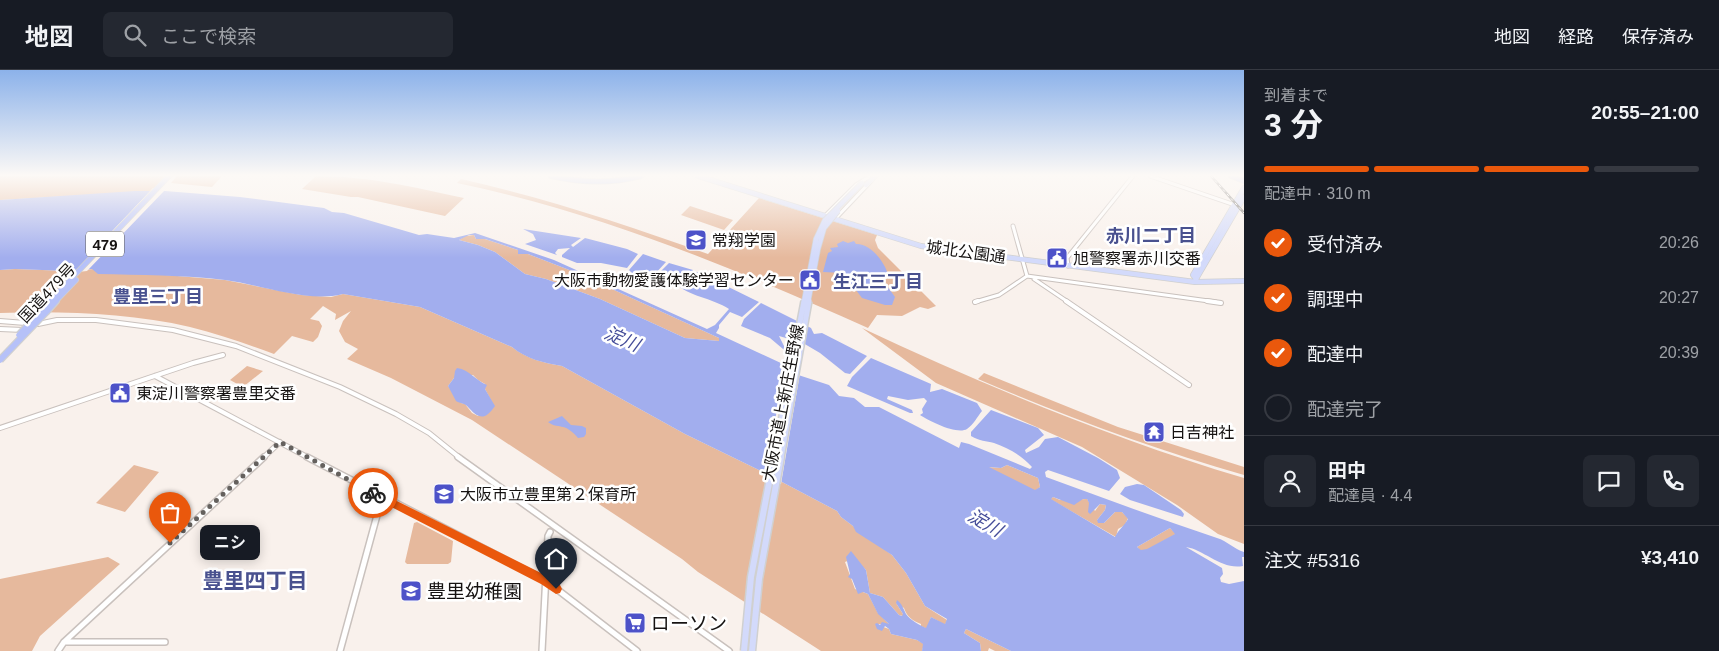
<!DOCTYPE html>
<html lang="ja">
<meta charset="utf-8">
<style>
:root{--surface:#171b24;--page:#242831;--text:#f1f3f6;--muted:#9ea1a6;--line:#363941;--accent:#ea580c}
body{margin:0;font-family:Helvetica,"Noto Sans JP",sans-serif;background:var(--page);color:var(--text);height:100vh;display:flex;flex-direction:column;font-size:19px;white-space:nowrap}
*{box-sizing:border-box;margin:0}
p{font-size:16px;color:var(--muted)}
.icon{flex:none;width:28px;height:28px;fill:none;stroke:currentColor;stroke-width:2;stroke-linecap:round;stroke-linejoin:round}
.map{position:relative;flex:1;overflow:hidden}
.drawer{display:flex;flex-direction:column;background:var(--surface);width:475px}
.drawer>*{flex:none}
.pin{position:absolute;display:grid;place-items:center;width:42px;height:42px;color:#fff;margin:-51px -21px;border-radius:50% 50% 50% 0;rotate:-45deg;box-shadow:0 0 5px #0007}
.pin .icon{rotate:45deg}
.courier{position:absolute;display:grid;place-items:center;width:50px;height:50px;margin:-25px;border:4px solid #ea580c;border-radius:50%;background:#fff;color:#222;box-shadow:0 1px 6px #0007}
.bubble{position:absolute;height:35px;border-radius:8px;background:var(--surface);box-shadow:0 2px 12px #0003;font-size:16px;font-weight:700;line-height:35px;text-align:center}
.headline em{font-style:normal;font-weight:700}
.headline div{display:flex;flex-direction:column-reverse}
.headline{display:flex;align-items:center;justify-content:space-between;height:85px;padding:0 20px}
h1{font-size:32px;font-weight:700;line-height:38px}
.bar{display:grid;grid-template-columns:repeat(4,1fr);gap:8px 5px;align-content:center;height:60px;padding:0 20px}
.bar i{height:6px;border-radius:4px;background:var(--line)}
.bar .active{background:var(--accent)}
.bar p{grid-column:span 4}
.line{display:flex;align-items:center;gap:12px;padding:0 20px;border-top:1px solid var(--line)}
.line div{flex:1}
.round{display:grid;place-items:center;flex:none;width:52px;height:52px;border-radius:8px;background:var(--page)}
ol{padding:0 20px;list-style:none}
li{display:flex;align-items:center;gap:15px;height:55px}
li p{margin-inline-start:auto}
li .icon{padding:5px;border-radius:50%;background:var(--accent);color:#fff;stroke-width:4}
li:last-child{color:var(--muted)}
li i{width:28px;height:28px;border:2px solid var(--line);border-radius:50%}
header{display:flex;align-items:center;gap:30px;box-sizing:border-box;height:70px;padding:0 25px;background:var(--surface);border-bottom:1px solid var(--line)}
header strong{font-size:24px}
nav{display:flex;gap:28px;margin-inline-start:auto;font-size:18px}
.search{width:350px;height:45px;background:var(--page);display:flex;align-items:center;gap:12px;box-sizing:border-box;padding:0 18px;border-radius:8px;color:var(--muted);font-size:19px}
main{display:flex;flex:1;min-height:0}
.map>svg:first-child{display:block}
.green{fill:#e6b99d;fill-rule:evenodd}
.water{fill:#a2aeee;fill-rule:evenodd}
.pier{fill:#f9f1ec}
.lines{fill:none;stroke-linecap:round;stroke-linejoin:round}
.minor-far2-casing{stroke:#c9c1bd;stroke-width:5}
.minor-far1-casing{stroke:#c9c1bd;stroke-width:6}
.minor-casing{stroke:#c9c1bd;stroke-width:8}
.major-casing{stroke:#d0d0d0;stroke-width:6}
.highway-far1-casing{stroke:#d0d0d0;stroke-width:6}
.highway-casing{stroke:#d0d0d0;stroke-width:8}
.minor-far2{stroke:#fff;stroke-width:3}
.minor-far1{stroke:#fff;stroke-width:4}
.minor{stroke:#fff;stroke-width:5}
.major{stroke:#d3dafb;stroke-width:4.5}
.highway-far1{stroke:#b6c1f8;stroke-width:4.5}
.highway{stroke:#b6c1f8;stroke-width:5.5}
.rail-casing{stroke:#6b6663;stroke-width:2.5}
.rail{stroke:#fff;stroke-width:1;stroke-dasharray:3;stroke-linecap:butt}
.major-bridge-far2-casing{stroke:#d0d0d0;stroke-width:6;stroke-linecap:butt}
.major-bridge-far1-casing{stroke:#d0d0d0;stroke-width:8;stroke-linecap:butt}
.major-bridge-casing{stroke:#d0d0d0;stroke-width:9;stroke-linecap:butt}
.highway-bridge-casing{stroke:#d0d0d0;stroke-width:8;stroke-linecap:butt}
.major-bridge-far2{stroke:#d3dafb;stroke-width:4.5}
.major-bridge-far1{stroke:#d3dafb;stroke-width:5}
.major-bridge{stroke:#d3dafb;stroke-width:6}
.highway-bridge{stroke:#b6c1f8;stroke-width:5.5}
.route{fill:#ea580c}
.done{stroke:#65615e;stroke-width:5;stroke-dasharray:0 9}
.labels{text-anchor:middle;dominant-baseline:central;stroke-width:5;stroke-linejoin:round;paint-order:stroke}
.shield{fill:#fff;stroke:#5c5a59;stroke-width:1}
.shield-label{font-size:15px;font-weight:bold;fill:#161312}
.poi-label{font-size:16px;fill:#161312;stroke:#fff;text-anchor:start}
.street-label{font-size:16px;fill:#161312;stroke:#fff}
.neighbourhood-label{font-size:18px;font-weight:bold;fill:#49518f;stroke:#fff}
.water-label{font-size:18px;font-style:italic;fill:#454d99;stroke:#fff}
.near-poi-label{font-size:19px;fill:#161312;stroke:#fff;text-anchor:start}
.near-neighbourhood-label{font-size:21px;font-weight:bold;fill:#49518f;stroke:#fff}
</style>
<header>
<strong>地図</strong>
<div class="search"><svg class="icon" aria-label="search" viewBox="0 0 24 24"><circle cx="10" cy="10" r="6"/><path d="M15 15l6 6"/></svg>ここで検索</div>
<nav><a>地図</a><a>経路</a><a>保存済み</a></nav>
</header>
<main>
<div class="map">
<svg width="1244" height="581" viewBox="0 0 1244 581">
<rect width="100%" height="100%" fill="#f9f1ec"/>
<path class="green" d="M0 106H171L157 121 0 130Z
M177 106H222L212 117 171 113Z
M316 106C368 106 413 117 464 128L445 146 358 127H351L302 119Z
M461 109C546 128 627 155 708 184L759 128 877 165 875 170 878 178 936 236 928 239 920 237 902 246 877 245 868 258C736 199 599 142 457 113Z
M690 136 733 150 724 160 681 145Z
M474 165 476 169H485L518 180V184H528L577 203 719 268V271L685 268 600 229 546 209 525 204 495 182 478 175 459 170 465 166Z
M15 199 69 201 94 199 225 210 301 225 331 227 343 224 420 237 512 277C527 289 544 293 562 296L685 364 763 402 837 441 841 447 892 485 906 503 925 536 947 550 945 555 931 547 927 559 921 556V554C913 551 907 547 904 538L896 533 903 544V546L899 545 883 527 870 523 866 500 855 488 845 492 855 519 868 524 878 543 889 554H875L889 559 891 564 917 570 924 574 922 581H821L698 502 682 489 472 350 391 308 347 289 358 279 345 272 339 261 343 251 351 241 335 250 336 244 323 236 310 249 319 251 322 256 318 267 313 272 292 266 274 284C246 274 219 264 190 257 129 243 63 241 0 243V200ZM473 305 478 310 485 314V319L492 332 478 346 472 343 465 334 461 333 448 316 454 308Z
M862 258C986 316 1112 369 1244 408V474L1218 464 1177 435 1082 377 936 313Z
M247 296 263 301 243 317 230 310Z
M984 303 1118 357 1244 397V405C1154 379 1064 346 978 309Z
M134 395 159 402 125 442 96 433Z
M1007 395 1038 408 1040 417 1035 421 987 397 1001 398Z
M1053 427 1060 430 1087 429 1095 441 1100 434 1106 435 1105 440 1097 450 1104 453 1115 442H1122L1128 448 1125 455 1118 459 1116 467 1050 429Z
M417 452 453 471 451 492 448 494H407L405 492 414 453Z
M1170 458 1176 464 1147 480H1140L1137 477Z
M108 487 120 494 40 566 32 581H0V509Z
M966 559 1011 581H995L989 578 988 581H981L980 573 964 563Z"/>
<path class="water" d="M135 121H165L240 127 324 138 332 142 344 143 419 165 427 164 454 168 475 163 554 190 707 259 715 255 729 239C713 228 686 226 676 213H665L653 209 669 193 693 200V204L698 202 759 232 742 247 730 242 719 255V258L716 263 783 294 786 301 829 315 839 326 854 328 865 337H879L959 378 961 372 969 374 1030 399 1032 397C1022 386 1009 378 994 373 986 371 980 371 971 366V362L991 340 1038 358 1044 365 1025 380 1026 383 1039 377 1045 369 1058 367 1098 388 1117 400 1120 408 1109 421 1048 400 1045 402 1046 407C1103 428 1160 449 1217 468 1227 471 1234 479 1244 482V487H1242L1243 496C1221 500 1205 480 1186 477L1222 498 1223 504 1220 508 1221 512 1229 514 1244 511V581H1011L966 559 964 563 980 573 981 581H922L923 574 917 570 891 564 889 559 885 556 882 561 877 559 875 554 877 553 880 555 882 552 889 554 878 544 868 524 863 522 858 524 852 509 848 507 850 504 846 487 851 481 866 500 870 523 883 527 899 545 902 546 903 544 896 533 897 530C902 534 903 538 906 544 910 550 921 556 926 558L931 547 945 554 947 549 925 536 906 503 892 485 856 462 853 456 841 447 837 441 763 402 685 364 562 296C544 293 526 289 512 277L420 237 343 224C307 233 262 215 225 210 183 205 140 205 98 204L92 199 69 201 15 199 0 200V130ZM469 165H474L476 169H485L518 180V184H528L577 203 719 268V271L685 268 600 229 546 209 525 204 495 182 478 175 459 170ZM1007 395 1038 408 1040 417 1035 420 989 397 1001 398ZM1053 427 1074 435 1083 429H1087L1089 433 1088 442 1090 444 1100 434 1106 435 1105 440 1097 450 1098 453H1104L1115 442H1122L1128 449C1124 456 1119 459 1115 467L1051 429ZM1170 458 1175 464 1147 479 1141 480 1137 477Z
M523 159 581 168 571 175 573 177 585 168 627 179 638 184 627 198 601 193H577L562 187V185L570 178 558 179 555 183 557 185 525 174 536 170 533 164Z
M843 171 848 173 854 171 856 174C870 173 885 192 888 205L884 206 882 209 895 227 892 235H885L862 228 843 203 823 202 828 183 832 181 830 178 838 177 837 174Z
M643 184 666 192 654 205 632 203 629 200Z
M761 233 811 258 814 264 822 263 867 286 850 304 845 303 820 283 803 273 779 266 785 278 797 286 796 290 770 268 741 256 744 249Z
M871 288 931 314 930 322 942 319 977 333 982 341C977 347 974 354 967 359 957 365 929 351 920 345L923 343 922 339 927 331 924 328 908 330 888 326 887 329 912 340 913 343H910L847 316 852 307Z
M457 298C470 300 475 310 487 315L485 319 495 336C484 352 478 348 467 336 464 333 459 333 456 331L448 316 454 308 455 301Z
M562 346 571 355 582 356 586 358V364L584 367 578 368C564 351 558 360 548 352Z
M1137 414 1144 415 1181 440 1184 444 1183 447 1130 430 1120 424 1125 417Z"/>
<path class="pier" d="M153 118 166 119 87 201 78 202 96 178Z
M786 295 787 299 800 303 781 414 764 405Z"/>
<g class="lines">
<g class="minor-far2-casing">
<path id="minor-far2" d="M1150 106 1235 135
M825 146 856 115 869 107
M835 149 872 110
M1013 156 1027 206
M1068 196 1067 188 1133 106
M1034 209 1068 232
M975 232 999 225 1027 206 1216 232"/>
</g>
<g class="minor-far1-casing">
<path id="minor-far1" d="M1066 231 1189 315
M1207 231 1221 233
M975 232 978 231
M0 251 38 254 57 250H96L173 260 236 276 340 317 396 344 429 363 460 388
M0 259 23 260
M155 306 309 388
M0 358 193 293 223 285
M263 388 280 372"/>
</g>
<g class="minor-casing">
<path id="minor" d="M307 387 545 510 637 581
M458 387 729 581
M64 572H165
M58 581 64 572 264 387
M340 581 382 427
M542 581 548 466 550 462"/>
</g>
<g class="major-casing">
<path id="major" d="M698 106 921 176 1195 212 1244 211
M866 115 875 106
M1196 209 1193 205 1244 118
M1196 209 1244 127"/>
</g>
<g class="highway-far1-casing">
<path id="highway-far1" d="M551 106C582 113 611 114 641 106
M1231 106 1244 111
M49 232 169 106
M55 232 76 210"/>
</g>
<g class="highway-casing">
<path id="highway" d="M41 241 50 231
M47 241 56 231"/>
</g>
<use href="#minor-far2" class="minor-far2"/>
<use href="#minor-far1" class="minor-far1"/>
<use href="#minor" class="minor"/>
<use href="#major" class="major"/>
<use href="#highway-far1" class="highway-far1"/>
<use href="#highway" class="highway"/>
<g class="rail-casing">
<path id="rail" d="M1211 106 1244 143"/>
</g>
<use href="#rail" class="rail"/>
<g class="major-bridge-far2-casing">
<path id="major-bridge-far2" d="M804 232 816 169 825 150 862 113
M808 232 818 179 824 158 838 141"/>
</g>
<g class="major-bridge-far1-casing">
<path id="major-bridge-far1" d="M774 388 804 231
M781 388 809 231"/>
</g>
<g class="major-bridge-casing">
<path id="major-bridge" d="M744 581 751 507 774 387
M752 581 759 509 781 387"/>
</g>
<g class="highway-bridge-casing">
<path id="highway-bridge" d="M19 265 41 241
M0 290 47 241"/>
</g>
<use href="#major-bridge-far2" class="major-bridge-far2"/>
<use href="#major-bridge-far1" class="major-bridge-far1"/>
<use href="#major-bridge" class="major-bridge"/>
<use href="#highway-bridge" class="highway-bridge"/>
</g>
<linearGradient id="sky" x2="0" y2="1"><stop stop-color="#8cb2ea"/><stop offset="0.56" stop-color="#fcf9f6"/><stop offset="1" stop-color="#fcf9f6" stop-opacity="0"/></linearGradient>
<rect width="1244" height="188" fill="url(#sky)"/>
<path class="route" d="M373 419 549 507 560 515 562 519 560 523 556 524 541 514 370 426 368 423Z"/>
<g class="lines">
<path class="done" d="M170 473 280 372 373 423"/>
</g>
<defs>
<g id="school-square" transform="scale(1.125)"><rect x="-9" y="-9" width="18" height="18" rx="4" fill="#4d52c8" stroke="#fff"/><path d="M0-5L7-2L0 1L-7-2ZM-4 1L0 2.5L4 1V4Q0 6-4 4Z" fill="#fff"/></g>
<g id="civic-square" transform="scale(1.125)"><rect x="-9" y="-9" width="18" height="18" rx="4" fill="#4d52c8" stroke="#fff"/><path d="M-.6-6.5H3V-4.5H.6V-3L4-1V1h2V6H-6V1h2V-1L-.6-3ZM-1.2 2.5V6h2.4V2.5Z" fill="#fff"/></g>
<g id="temple-square" transform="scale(1.125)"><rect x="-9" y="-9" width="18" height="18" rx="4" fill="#4d52c8" stroke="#fff"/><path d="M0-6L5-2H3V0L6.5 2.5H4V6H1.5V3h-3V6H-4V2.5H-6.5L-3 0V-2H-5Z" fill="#fff"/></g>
<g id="supermarket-square" transform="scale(1.125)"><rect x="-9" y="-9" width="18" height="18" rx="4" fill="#4d52c8" stroke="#fff"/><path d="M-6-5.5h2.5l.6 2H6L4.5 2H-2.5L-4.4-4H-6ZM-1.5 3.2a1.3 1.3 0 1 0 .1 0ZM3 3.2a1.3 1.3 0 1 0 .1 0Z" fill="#fff"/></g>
</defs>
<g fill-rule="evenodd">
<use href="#school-square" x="696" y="170"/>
<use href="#civic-square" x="1057" y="188"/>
<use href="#civic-square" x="810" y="210"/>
<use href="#civic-square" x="120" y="323"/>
<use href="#temple-square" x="1154" y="362"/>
<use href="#school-square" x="444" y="424"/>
<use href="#school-square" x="411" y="521"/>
<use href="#supermarket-square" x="635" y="553"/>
</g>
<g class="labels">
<rect class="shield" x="86" y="161.5" width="38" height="25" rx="4"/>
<g class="shield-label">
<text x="105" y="174">479</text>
</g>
<g class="poi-label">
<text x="712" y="170">常翔学園</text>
<text x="1073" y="188">旭警察署赤川交番</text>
<text x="794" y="210" text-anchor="end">大阪市動物愛護体験学習センター</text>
<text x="136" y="323">東淀川警察署豊里交番</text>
<text x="1170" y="362">日吉神社</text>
<text x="460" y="424">大阪市立豊里第２保育所</text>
</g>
<g class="street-label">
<text transform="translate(966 182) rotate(8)">城北公園通</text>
<text transform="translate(47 223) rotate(-47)">国道479号</text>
<text transform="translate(783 333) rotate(-79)">大阪市道上新庄生野線</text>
</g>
<g class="neighbourhood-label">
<text x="1151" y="166">赤川二丁目</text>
<text x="878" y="212">生江三丁目</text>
<text x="158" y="227">豊里三丁目</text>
</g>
<g class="water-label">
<text transform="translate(622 269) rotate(23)">淀川</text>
<text transform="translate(985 453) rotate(30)">淀川</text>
</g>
<g class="near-poi-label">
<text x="427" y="521">豊里幼稚園</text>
<text x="651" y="553">ローソン</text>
</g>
<g class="near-neighbourhood-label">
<text x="255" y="510">豊里四丁目</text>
</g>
</g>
</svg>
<div class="pin" style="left:170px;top:473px;background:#ea580c"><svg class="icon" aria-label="bag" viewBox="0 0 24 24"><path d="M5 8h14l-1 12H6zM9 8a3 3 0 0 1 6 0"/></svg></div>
<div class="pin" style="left:556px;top:519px;background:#1f2937"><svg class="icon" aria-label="home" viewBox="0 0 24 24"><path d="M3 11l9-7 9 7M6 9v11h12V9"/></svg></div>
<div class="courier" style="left:373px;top:423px"><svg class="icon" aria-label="bike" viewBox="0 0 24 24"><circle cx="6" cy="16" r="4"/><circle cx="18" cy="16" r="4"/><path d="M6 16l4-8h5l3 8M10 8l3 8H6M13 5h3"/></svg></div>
<div class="bubble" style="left:200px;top:455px;width:60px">ニシ</div>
</div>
<section class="drawer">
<div class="headline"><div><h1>3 分</h1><p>到着まで</p></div><em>20:55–21:00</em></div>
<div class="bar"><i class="active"></i><i class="active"></i><i class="active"></i><i></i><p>配達中 · 310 m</p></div>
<ol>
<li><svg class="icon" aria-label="check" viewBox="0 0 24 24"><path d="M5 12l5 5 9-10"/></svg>受付済み<p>20:26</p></li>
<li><svg class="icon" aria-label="check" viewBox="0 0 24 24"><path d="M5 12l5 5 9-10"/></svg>調理中<p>20:27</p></li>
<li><svg class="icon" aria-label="check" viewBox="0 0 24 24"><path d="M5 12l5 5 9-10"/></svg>配達中<p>20:39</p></li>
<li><i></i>配達完了</li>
</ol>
<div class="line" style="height:90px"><a class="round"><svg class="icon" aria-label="person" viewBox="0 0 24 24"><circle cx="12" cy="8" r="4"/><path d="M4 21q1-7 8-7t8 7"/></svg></a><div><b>田中</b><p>配達員 · 4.4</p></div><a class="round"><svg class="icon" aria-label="chat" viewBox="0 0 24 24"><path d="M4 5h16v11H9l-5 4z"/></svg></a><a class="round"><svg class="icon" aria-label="phone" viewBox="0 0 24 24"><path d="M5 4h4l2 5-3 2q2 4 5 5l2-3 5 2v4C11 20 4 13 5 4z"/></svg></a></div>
<div class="line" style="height:65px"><div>注文 #5316</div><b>¥3,410</b></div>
</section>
</main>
